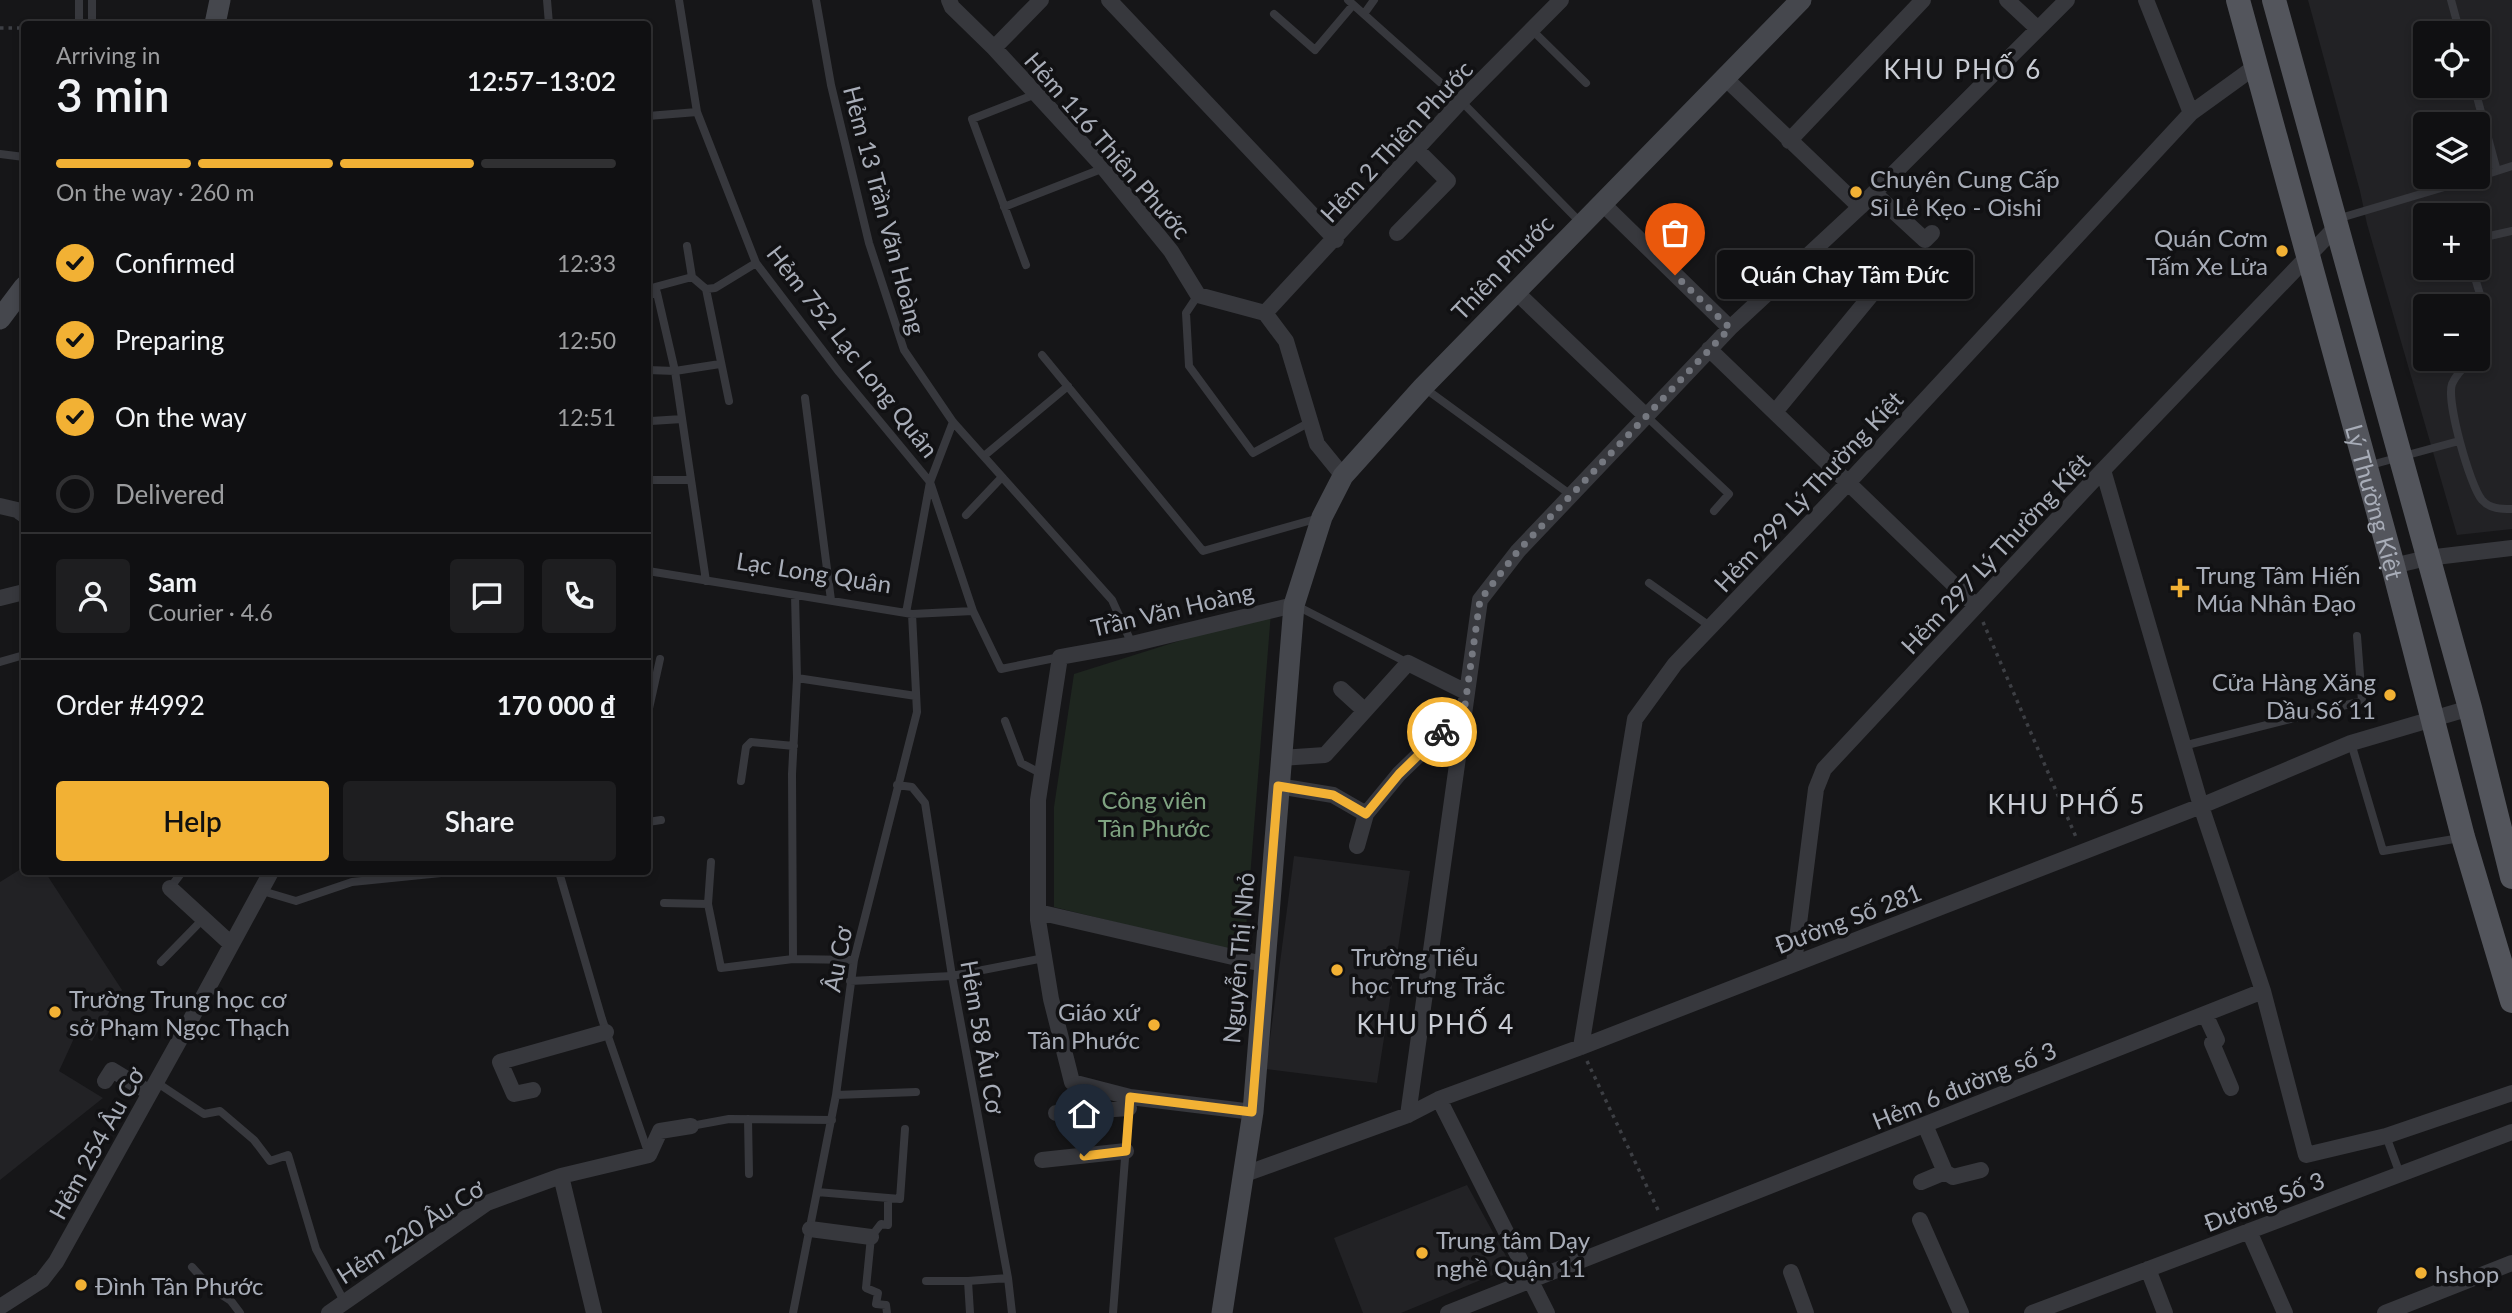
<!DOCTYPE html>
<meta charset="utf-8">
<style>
:root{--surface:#101012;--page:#1e1e20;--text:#f1f3f6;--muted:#9c9d9f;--line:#303032;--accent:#f2b134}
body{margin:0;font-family:Lato,sans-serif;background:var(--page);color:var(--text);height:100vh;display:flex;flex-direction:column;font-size:26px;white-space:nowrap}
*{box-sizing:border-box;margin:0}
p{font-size:23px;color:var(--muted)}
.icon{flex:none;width:38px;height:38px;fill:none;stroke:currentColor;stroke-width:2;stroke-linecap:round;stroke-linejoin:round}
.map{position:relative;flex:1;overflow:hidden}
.drawer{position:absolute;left:21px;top:21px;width:630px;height:854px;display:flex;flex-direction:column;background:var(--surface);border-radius:7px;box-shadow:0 4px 10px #0003,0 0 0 2px var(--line)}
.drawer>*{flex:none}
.buttons{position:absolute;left:2413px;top:21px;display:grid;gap:14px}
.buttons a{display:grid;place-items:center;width:77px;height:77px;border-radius:7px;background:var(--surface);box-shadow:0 4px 10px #0003,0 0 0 2px var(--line);font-size:35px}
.pin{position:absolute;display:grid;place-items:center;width:60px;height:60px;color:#fff;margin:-72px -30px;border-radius:50% 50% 50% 0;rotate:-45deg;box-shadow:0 0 7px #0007}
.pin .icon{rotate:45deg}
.courier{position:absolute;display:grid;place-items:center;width:70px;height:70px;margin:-35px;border:5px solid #f2b134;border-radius:50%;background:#fff;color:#222;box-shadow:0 2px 9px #0007}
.bubble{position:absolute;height:49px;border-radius:7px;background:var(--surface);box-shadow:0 4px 10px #0003,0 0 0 2px var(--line);font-size:23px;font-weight:600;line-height:49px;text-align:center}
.summary em{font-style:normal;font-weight:600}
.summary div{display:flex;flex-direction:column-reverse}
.summary{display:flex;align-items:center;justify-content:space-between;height:119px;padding:0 35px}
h1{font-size:46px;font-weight:600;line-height:52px}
.bar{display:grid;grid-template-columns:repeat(4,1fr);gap:10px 7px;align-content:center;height:84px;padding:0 35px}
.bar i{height:9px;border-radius:5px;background:var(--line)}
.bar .current{background:var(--accent)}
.bar p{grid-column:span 4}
.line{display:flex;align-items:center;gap:18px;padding:0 35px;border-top:2px solid var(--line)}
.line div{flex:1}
.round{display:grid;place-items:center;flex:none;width:74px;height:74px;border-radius:7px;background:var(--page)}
ol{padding:0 35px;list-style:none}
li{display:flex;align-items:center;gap:21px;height:77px}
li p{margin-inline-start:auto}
li .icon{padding:7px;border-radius:50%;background:var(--accent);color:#111;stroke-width:4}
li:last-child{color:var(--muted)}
li i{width:38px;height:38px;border:4px solid var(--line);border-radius:50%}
.button{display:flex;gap:14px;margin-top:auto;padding:14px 35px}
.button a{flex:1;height:80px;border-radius:7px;background:var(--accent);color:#111;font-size:28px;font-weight:600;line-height:80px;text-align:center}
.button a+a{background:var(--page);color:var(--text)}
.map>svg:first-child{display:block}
.built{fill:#222225;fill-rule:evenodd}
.green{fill:#1e261f}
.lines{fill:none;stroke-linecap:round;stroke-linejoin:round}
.path{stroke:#3d3f44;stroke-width:3.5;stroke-dasharray:3.5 5;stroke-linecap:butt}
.lane{stroke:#37383d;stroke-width:8}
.street{stroke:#37383d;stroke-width:16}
.secondary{stroke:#45474d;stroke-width:21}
.primary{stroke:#53555c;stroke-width:24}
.done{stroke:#757880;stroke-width:7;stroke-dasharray:0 12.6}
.route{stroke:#f2b134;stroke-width:9}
.poi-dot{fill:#f2b134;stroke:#111113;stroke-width:2.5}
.labels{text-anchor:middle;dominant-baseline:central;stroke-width:7;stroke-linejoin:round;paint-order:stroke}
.street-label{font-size:24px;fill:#a8adb8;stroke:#111113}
.poi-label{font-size:24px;fill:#a8adb8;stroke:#111113;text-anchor:start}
.park-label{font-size:24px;fill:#7fa381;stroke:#111113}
.neighbourhood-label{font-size:26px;letter-spacing:2px;fill:#c9ccd4;stroke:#111113}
</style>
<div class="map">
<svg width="2512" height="1313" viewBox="0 0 2512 1313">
<rect width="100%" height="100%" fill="#161618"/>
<path class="built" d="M2308 0H2512V529L2457 535 2367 224 2360 191ZM2426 33H2478V86H2426ZM2426 124H2478V177H2426ZM2426 215H2478V268H2426ZM2426 306H2478V359H2426Z
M1294 856 1410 871 1377 1083 1266 1069Z
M24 867V872H45L122 990 92 1041 76 1034 59 1071 103 1098 0 1180V882Z
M1467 1185 1512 1267 1401 1313H1363L1334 1238Z"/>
<path class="green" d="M1271 612 1244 954 1054 907V807L1074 674Z"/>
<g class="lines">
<path class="path" d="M0 28H24
M1983 622 2076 837
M1587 1061 1659 1212"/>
<path class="lane" d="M547 0 549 24
M679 0 697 112 756 263 839 372 930 482 973 611 1001 669 1060 657
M816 0 831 85 869 243 904 350 953 422 1112 600 1132 644
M1348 0 1461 101 1581 223
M2451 0 2460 33
M1274 14 1315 50 1353 5
M1364 14 1374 0
M79 24V0
M92 24V0
M1532 30 1586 83
M2474 86 2497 171
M648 116 697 112
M0 154 24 157
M2478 177 2512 166
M1004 207 1104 168
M2337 219 2478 177
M2478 243 2485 237 2512 231
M687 246 692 277 706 289 729 401
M1026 265 972 119 1036 94
M2472 268C2479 294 2495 326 2478 351
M706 289 715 288 756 263
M657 293 675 371 706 581
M648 295 657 293 655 287 692 277
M1198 295 1186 313 1189 366 1253 453 1310 422
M1042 355 1203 551 1319 518
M2472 359C2465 366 2456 374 2452 384 2446 401 2470 486 2482 500 2490 509 2501 509 2512 509
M648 370 675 371 720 364
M1423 387 1571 495
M805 398 831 600
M1646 416 1729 494 1714 511
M651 421 682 419
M984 456 1068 386
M2367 466 2459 441
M648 480H691
M966 515 1002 477
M648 571 912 614 973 611
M1649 583 1711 627
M1297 606 1408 663
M906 613 930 482 953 422
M0 662 24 655
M797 678 916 696
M648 713 660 659
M1005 721 1021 763 1042 774
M2351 743 2383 851 2460 838
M2183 746 2362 701 2357 636
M741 781 746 747 751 742 794 746
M897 785 912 787 925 803 952 976 1008 1278 1012 1313
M648 822 661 820
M711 862 708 904 721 968 793 959 854 960
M559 872 602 1019 648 1152
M170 888 182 872
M259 890 296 901 352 882 451 872
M664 903 708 904
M793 959 792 774 797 678 795 595
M161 962 203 919
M850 981 952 976 1044 958
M156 1082 204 1114 220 1111 254 1140 270 1161 288 1155 316 1249 344 1301
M836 1095 916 1092
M748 1119 749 1174
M691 1126 729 1119 832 1120
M2386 1136 2400 1174
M817 1192 900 1199 905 1129
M192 1267 211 1288 231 1301 240 1313
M926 1281H968L1008 1278
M968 1281 970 1313
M793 1313 836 1095 854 960 917 712 912 614
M887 1313 886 1305 876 1304 878 1293 866 1288 871 1237 881 1224 888 1225V1198
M1113 1313 1129 1107"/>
<path class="street" d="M949 0 952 7 994 48 1098 161 1171 251 1198 295 1265 313 1286 341 1317 444 1343 476
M1109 0 1336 240
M2007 0 2038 29
M2146 0 2191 113
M994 48 1041 0
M1725 78 1860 207
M1789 141 1923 0
M1874 193 1925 240 1932 233
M1603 204 1730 328
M1397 233 1448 181 1417 150
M1515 291 1646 416
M1265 313 1461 101 1561 0
M1709 349 1976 606
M1775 412 1882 282
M2103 470 2201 806 2263 991
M0 506 17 510 24 515
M2393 566 2427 558 2512 548
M0 598 24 592
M1341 689 1364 710
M1281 758 1325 755 1408 663 1466 692
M1278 786 1333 795 1366 814
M1357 846 1366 814 1399 774 1463 712
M170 888 231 944
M1038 912 1263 964
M1794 963 1816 789 1824 769 2103 470 2336 227
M2205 1014 2217 1040 2212 1043 2231 1088
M1581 1047 1635 719 1675 664 1848 483 2191 113 2256 66
M105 1081 112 1070 150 1093
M533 1090 514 1094 500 1062 606 1032
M1439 1099 1547 1313
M1253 1112 1130 1097 1072 1082 1051 999 1038 920V800L1060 657 1132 644 1294 605
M1056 1113 1129 1108
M1408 1115 1480 600 1518 551 1730 328 1860 207 2067 0
M1925 1125 1945 1172
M1042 1160 1126 1151
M1245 1174 1408 1115 1439 1099 1581 1047 2201 806 2351 743 2470 708
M561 1176 594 1313
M1921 1182 1945 1172 1953 1177 1981 1170
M1920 1220 1961 1313
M810 1229 871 1237
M2249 1231 2285 1313
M2148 1269 2165 1313
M1791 1272 1806 1313
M0 1307 42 1280 56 1262 184 1032 271 872
M329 1313 487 1203 561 1176 649 1155 660 1131 691 1126
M1448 1313 2263 991 2306 1155 2386 1136 2512 1093
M2032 1313 2512 1132
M2385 1313 2512 1263"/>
<path class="secondary" d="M215 24 220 0
M0 319 24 287
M1222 1313 1253 1112 1294 605 1322 517 1343 476 1423 387 1801 0"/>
<g class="primary">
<path id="s1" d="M2238 0 2393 566 2463 837 2512 1001"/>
<path d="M2274 0 2470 708 2512 877"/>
</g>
</g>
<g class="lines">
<path class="done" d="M1442 732 1464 712 1480 600 1518 551 1730 328 1675 275"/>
<path class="route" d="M1084 1156 1126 1151 1130 1097 1252 1112 1278 786 1333 795 1366 814 1399 774 1442 732"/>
</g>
<g class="poi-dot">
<circle cx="1856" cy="192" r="7"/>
<circle cx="2282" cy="251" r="7"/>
<path d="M2176.5 577.5h7v7h7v7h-7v7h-7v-7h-7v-7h7z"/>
<circle cx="2390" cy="695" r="7"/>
<circle cx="1337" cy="970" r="7"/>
<circle cx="55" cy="1012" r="7"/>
<circle cx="1154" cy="1025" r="7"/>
<circle cx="1422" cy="1253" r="7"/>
<circle cx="2421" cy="1273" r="7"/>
<circle cx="81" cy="1285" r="7"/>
</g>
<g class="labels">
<g class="street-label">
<text transform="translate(1396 141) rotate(-47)">Hẻm 2 Thiên Phước</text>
<text transform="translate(1108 145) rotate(49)">Hẻm 116 Thiên Phước</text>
<text transform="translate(885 210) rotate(75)">Hẻm 13 Trần Văn Hoàng</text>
<text transform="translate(1502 267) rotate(-46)">Thiên Phước</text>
<text transform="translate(853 351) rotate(52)">Hẻm 752 Lạc Long Quân</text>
<text transform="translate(1808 491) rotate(-47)">Hẻm 299 Lý Thường Kiệt</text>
<text stroke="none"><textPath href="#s1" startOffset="520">Lý Thường Kiệt</textPath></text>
<text transform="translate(1995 553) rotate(-47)">Hẻm 297 Lý Thường Kiệt</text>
<text transform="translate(814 572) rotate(9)">Lạc Long Quân</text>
<text transform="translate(1172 609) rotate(-13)">Trần Văn Hoàng</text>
<text transform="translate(1848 918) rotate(-21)">Đường Số 281</text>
<text transform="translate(1238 958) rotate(-85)">Nguyễn Thị Nhỏ</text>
<text transform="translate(837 959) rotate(-79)">Âu Cơ</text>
<text transform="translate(983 1037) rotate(80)">Hẻm 58 Âu Cơ</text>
<text transform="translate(1964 1085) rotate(-22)">Hẻm 6 đường số 3</text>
<text transform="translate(96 1143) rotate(-61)">Hẻm 254 Âu Cơ</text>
<text transform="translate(2264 1201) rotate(-21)">Đường Số 3</text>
<text transform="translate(410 1231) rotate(-33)">Hẻm 220 Âu Cơ</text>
</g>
<g class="poi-label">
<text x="1870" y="178">Chuyên Cung Cấp<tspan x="1870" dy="28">Sỉ Lẻ Kẹo - Oishi</tspan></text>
<text x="2268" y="237" text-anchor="end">Quán Cơm<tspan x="2268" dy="28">Tấm Xe Lửa</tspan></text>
<text x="2196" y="574">Trung Tâm Hiến<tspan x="2196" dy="28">Múa Nhân Đạo</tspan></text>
<text x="2376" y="681" text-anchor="end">Cửa Hàng Xăng<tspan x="2376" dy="28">Dầu Số 11</tspan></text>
<text x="1351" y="956">Trường Tiểu<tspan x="1351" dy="28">học Trưng Trắc</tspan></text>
<text x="69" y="998">Trường Trung học cơ<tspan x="69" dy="28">sở Phạm Ngọc Thạch</tspan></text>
<text x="1140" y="1011" text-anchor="end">Giáo xứ<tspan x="1140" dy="28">Tân Phước</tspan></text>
<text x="1436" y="1239">Trung tâm Dạy<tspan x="1436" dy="28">nghề Quận 11</tspan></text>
<text x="2435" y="1273">hshop</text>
<text x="95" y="1285">Đình Tân Phước</text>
</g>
<g class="park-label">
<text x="1154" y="799">Công viên<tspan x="1154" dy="28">Tân Phước</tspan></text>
</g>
<g class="neighbourhood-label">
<text x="1963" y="69">KHU PHỐ 6</text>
<text x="2067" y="804">KHU PHỐ 5</text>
<text x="1436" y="1024">KHU PHỐ 4</text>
</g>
</g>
</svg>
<div class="buttons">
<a><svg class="icon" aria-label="locate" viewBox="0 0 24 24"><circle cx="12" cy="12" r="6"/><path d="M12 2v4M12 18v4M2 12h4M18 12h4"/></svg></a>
<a><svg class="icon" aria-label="layers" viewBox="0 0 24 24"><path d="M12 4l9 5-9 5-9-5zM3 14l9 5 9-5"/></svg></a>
<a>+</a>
<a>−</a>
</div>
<div class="pin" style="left:1675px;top:275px;background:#ea580c"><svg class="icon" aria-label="bag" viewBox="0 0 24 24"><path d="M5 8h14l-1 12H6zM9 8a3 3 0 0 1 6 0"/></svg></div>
<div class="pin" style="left:1084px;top:1156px;background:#1f2937"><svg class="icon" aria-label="home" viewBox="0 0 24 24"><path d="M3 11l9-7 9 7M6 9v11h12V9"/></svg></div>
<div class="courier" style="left:1442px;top:732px"><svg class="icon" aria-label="bike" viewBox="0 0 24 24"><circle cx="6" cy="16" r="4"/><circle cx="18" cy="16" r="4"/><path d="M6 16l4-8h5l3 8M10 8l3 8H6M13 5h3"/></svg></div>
<div class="bubble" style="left:1717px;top:250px;width:256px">Quán Chay Tâm Đức</div>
<section class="drawer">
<div class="summary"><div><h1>3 min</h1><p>Arriving in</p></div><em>12:57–13:02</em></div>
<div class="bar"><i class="current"></i><i class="current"></i><i class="current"></i><i></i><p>On the way · 260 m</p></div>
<ol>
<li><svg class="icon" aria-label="check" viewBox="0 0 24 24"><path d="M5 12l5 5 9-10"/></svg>Confirmed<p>12:33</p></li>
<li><svg class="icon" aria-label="check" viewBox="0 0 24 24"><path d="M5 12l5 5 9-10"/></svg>Preparing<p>12:50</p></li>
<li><svg class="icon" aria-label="check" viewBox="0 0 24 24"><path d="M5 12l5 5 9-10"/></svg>On the way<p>12:51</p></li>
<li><i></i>Delivered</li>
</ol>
<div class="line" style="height:126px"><a class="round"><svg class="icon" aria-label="person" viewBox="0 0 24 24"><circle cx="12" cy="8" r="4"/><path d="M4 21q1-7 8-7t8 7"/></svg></a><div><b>Sam</b><p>Courier · 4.6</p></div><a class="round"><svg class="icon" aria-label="chat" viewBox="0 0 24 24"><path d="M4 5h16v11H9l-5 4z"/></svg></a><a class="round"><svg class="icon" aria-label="phone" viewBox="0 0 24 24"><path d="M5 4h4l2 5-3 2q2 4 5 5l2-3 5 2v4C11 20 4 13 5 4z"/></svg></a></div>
<div class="line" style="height:91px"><div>Order #4992</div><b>170 000 ₫</b></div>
<div class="button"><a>Help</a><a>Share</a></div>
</section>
</div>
